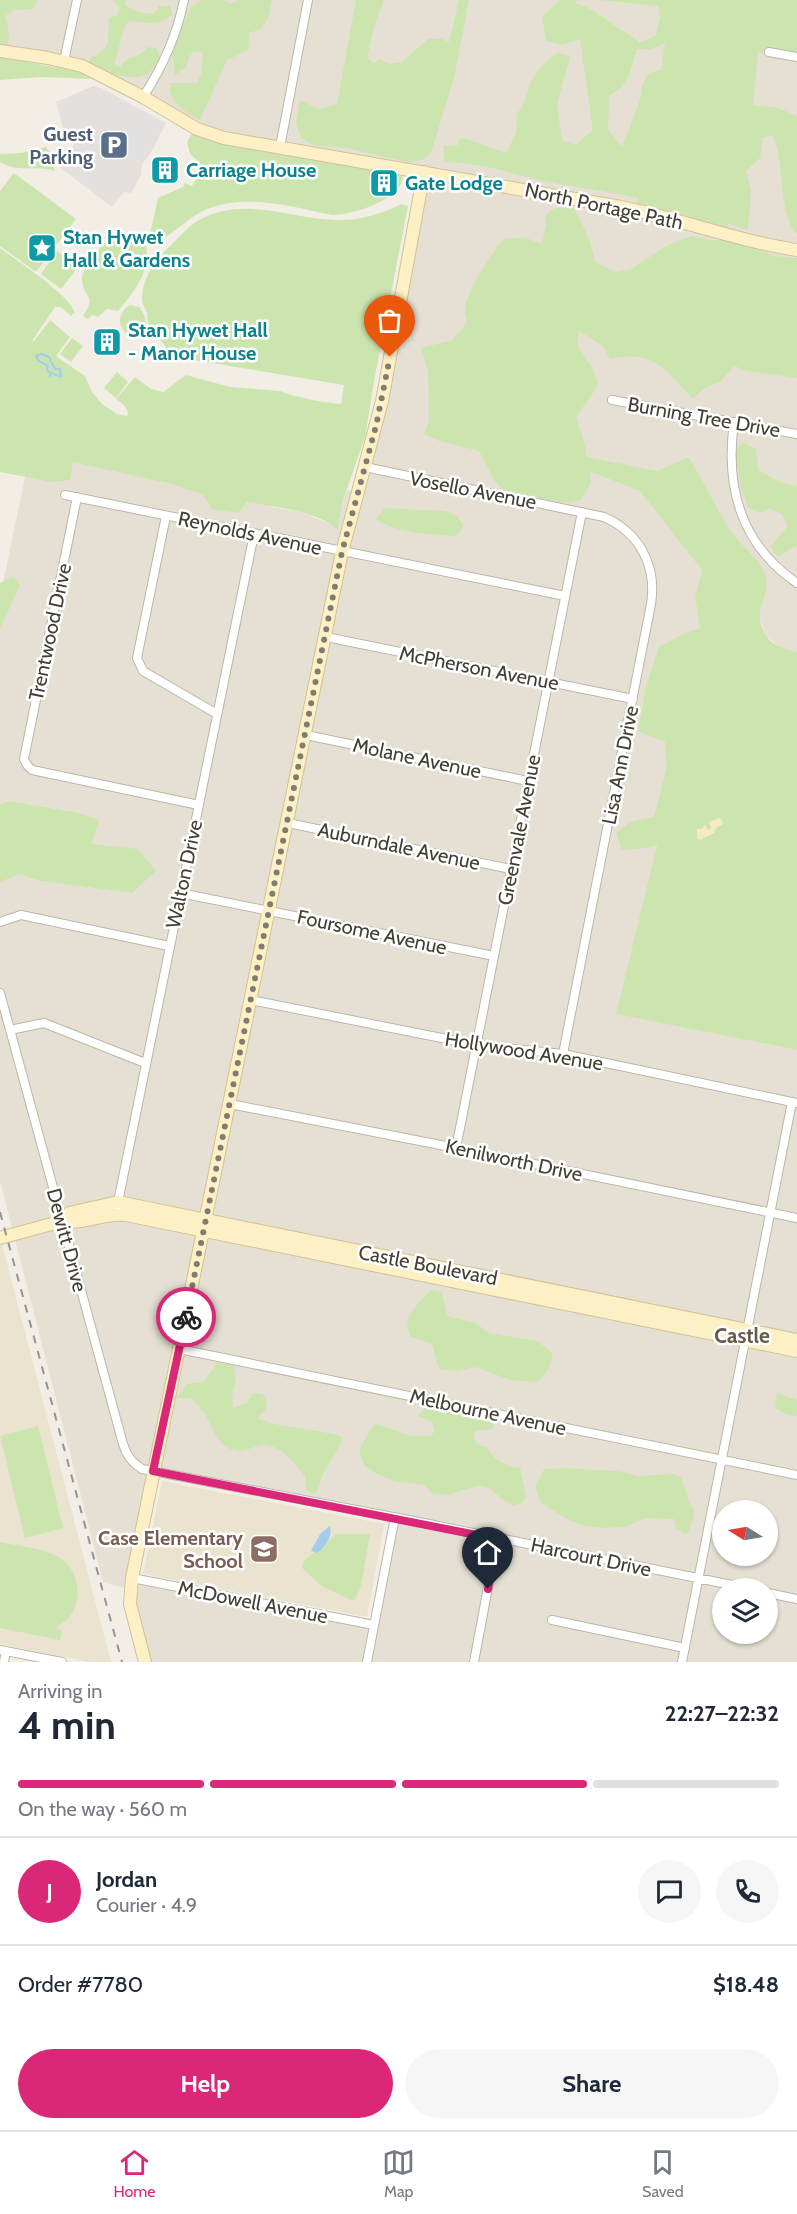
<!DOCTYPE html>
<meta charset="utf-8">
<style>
:root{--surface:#fff;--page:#f6f6f7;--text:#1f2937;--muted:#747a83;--line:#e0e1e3;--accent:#db2777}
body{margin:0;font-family:Cabin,sans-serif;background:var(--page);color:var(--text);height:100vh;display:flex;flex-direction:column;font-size:22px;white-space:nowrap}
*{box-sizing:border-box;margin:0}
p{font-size:20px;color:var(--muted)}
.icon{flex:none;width:33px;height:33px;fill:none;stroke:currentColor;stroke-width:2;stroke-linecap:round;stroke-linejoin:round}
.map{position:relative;height:1662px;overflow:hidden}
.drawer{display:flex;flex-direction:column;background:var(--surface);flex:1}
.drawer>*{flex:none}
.needle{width:39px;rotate:281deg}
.tools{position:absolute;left:712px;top:1500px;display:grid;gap:12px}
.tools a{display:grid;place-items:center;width:66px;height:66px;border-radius:50%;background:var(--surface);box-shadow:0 2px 4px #0004;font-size:30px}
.pin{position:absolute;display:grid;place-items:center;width:51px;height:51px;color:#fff;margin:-62px -26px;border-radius:50% 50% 50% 0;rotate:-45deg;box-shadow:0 0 6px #0007}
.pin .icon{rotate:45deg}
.courier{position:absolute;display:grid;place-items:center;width:60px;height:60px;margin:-30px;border:4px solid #db2777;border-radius:50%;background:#fff;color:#222;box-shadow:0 2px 8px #0007}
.headline em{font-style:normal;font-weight:700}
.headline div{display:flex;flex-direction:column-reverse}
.headline{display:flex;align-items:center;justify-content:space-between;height:102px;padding:0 18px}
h1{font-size:39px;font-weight:700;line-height:45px}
.bar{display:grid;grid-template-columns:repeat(4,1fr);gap:9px 6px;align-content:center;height:72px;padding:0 18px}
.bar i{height:8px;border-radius:4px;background:var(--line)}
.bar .on{background:var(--accent)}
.bar p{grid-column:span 4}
.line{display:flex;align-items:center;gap:15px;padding:0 18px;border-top:2px solid var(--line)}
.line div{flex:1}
.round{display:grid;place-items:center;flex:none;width:63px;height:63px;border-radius:32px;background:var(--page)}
.cta{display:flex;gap:12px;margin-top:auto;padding:12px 18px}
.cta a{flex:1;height:69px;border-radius:36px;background:var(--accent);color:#fff;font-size:24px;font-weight:700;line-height:69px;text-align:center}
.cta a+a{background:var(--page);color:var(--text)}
.dock{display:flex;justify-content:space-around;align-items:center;height:84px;border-top:2px solid var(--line);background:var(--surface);font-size:16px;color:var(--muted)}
.dock a{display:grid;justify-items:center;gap:3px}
.dock .on{color:var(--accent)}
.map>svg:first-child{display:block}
.residential{fill:#e5e0d3;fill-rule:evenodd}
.education{fill:#eae3cf}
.green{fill:#cce5af;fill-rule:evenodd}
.sand{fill:#f5ebc1}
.parking{fill:#e3e0dd}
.water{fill:#a3cded}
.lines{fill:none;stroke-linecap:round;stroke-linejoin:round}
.stream{stroke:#a3cded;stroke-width:2}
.street-casing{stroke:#bdb6a8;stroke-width:10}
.secondary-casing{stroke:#d0c296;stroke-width:14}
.street{stroke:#fff;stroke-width:8}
.secondary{stroke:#fcf0c4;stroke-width:12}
.rail{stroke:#949494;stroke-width:2;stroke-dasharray:8 8;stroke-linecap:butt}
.done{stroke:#817c73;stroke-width:6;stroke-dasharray:0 10.8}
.route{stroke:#db2777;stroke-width:8}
.labels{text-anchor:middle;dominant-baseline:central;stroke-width:5;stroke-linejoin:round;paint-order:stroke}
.service-label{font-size:20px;font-weight:bold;fill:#4e5e75;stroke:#fff;text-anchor:end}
.culture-label{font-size:20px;font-weight:bold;fill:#0d838f;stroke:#fff;text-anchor:start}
.street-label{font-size:20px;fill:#443e35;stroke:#fff}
.education-label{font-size:20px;font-weight:bold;fill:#785e54;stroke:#fff;text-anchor:end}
.neighbourhood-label{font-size:21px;font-weight:bold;fill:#665c4c;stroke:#fff}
</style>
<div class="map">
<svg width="797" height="1662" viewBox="0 0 797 1662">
<rect width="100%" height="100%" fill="#f2eee5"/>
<path class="residential" d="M0 0H797V652L779 647 766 635 758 612 695 597 700 628 674 773 617 1014 797 1050V1662H146L131 1590 103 1582 0 1181V880L19 873 40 881 132 893 108 847 92 844 99 820 80 813 10 801 0 804V627L3 583 25 477 52 481 73 461 171 484 203 495 212 510 239 513 247 502 300 512 333 525 338 529 342 503 347 490 357 493 424 172 224 138 82 66 0 51ZM118 1202 203 1231 106 1215ZM154 1471 395 1518 374 1625 132 1578ZM723 1510H768V1556H723ZM723 1588H768V1634H723Z"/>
<path class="education" d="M2 1244 111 1662H89L0 1644V1245Z
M162 1481 384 1524 367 1617 143 1574Z"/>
<path class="green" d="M0 0H38L33 9 15 10 5 16 9 32 8 45H0Z
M113 0H126L125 5 138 12 154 14 159 6H170L172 15C158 27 148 22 130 21L125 26 114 65 120 67C129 54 138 59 148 47L156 48 160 57C157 62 154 69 149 73 134 83 103 73 89 63L91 57 99 54 108 44 109 18 117 15 119 7Z
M202 0H223L231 4 238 0H272L268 18 261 29 249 33 248 50 227 60 200 120C185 111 168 103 170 83H197L202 71 203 53 194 51 189 57 187 66 175 75 172 56 178 37 191 7Z
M356 0H384L374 27 367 58 374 63 380 59 389 64 402 62 428 39H442L449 42 459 0H469L454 78 431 153 423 160 408 162 346 148 313 145 301 138 296 123 300 100 319 109 337 104Z
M560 0H577L575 3C593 8 605 19 620 29 628 34 633 36 639 43L656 35 660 17 658 6 599 0H797V55L774 60 758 51 753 106 776 107 797 116V234C777 215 786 158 772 135L763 138 760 158 746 171 751 190 748 230 728 223 729 232 636 206 638 198C601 190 563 186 527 177 497 169 477 163 445 162L443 145 457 146 461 137 506 153 516 133 517 114 525 101 530 83 542 65 558 52 570 57 557 104 562 140 575 145 593 130 580 39 563 45 546 41 542 17ZM665 43 661 70 649 73 642 85 640 100 622 147 608 129 609 95C630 87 630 68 637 49H652Z
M0 57 85 73 91 76 89 79 40 77 0 80Z
M192 133 398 173 403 176C402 200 352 215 332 215 291 207 248 193 207 209 191 216 175 231 161 241L149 239 158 198 183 187 185 183 192 186 202 170 193 166 197 160 190 154 187 142Z
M46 147 50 153 55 171C36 165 17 173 0 162V154L22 153Z
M14 173 76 219 36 272 0 246V191Z
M401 204 408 206 375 376 365 437 342 503 338 530C318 511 274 507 247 502L239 513 212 510 203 495 171 484 73 462 70 480 52 482 0 472V248C17 261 72 296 75 314L74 313 71 316 61 307H55L32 341H34L50 320 70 337 56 356 85 376 92 392 102 404 117 414 127 416 128 413 124 405 116 399 135 377 151 389 163 392 186 375 230 387 280 391 291 395 317 401 341 404 344 385 170 356C166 343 156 337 150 326 147 322 148 317 147 313 146 308 142 305 142 300 141 281 154 262 167 249 178 239 187 226 201 219 246 196 290 219 336 220 358 221 382 214 401 204Z
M573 207C584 225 591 241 595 262L616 272 631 269 666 246 691 236 711 240H728L775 256 797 258V378L747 371 734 366 721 381 703 389 693 399C665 370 656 349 610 359L603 346 579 331C574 347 583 354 591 366 594 371 596 378 598 384 592 397 583 405 576 418L584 441 587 457 657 471 689 457C703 481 715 506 730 530 740 546 761 558 766 577 771 598 750 609 766 635 772 646 785 649 797 652V1050L616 1014 657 845 646 848 622 850 616 833 630 822 654 817 667 766 665 742 638 731 646 686 659 647 683 634 700 628 695 597 702 570 640 491 589 471 591 482 581 500 563 503 503 490 494 480 479 451 439 441 424 434 429 422 428 371 421 348 453 340 467 322C466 318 464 311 465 307 468 289 492 253 503 239L524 237 542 244 546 225 545 215 555 208Z
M115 234H127L146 245C151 272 134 291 118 311L107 309 98 317 92 315 88 319 83 316C97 295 84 298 82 281 80 268 105 241 115 234Z
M57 251 78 267 61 289 41 274Z
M130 305 139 307C146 315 149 326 141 335 120 340 112 316 130 305Z
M72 338 83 346 71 362 60 354Z
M117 372 128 382 116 398 104 388Z
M743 442 756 449 758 470 782 483 797 486V545L778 557 770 547 788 526 782 514 770 508 761 513 748 507 741 487 735 451Z
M385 508 445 511 457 516 463 525 460 532 456 536C430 534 398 534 376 519Z
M14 577 20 586 0 628V583Z
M10 801 80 813 99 820 92 844 138 849 156 871 132 893 40 881 19 874 0 882V804Z
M432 1290 442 1292 447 1316 476 1323 489 1333 537 1341 553 1353 548 1370 538 1382 510 1380 476 1367 458 1371 441 1370 437 1364 432 1344 411 1337C408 1331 406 1324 409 1317 412 1310 425 1294 432 1290Z
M216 1362 234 1365 236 1382 232 1395 233 1408 248 1402 253 1393 263 1394 267 1402 266 1410 257 1418 274 1424 334 1434 343 1438C336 1457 321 1470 318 1491L313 1494 306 1490 305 1476C296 1465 282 1446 265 1445 249 1445 243 1459 224 1445 214 1437 211 1423 204 1413 200 1408 196 1403 192 1398H176L187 1384 203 1382 214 1368Z
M777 1393 797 1400V1416L785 1414 775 1408Z
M428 1405 494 1420 493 1429 474 1431 476 1444 486 1447 495 1458 513 1468 520 1467 526 1497 522 1503 514 1506 505 1501 490 1489 480 1485 447 1495 432 1493 424 1485 394 1481 375 1473 364 1465 359 1450 374 1424 384 1426 410 1436H430L435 1431 432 1422 418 1416Z
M38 1426 63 1528 25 1538 0 1436Z
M565 1468 617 1471 639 1476 673 1474 681 1477 690 1505 694 1509 693 1520 688 1533 685 1534 676 1529 674 1519 646 1518 625 1527 602 1528 584 1526 567 1519 541 1503 535 1487 544 1469Z
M336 1534H370L361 1586 354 1601 323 1587 302 1568 303 1562Z
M0 1542C19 1546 43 1548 60 1558 79 1570 83 1599 70 1616 66 1621 60 1625 55 1628L62 1631 60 1640 0 1628Z"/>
<path class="sand" d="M719 818 722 820 723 824 716 828 714 833 700 840 697 838V829H701L705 825 708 830 711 828 709 822Z"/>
<path class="parking" d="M93 86 101 88 166 123 151 153 142 164 141 175 131 193 124 192 112 207 61 168 77 139 64 131 56 102Z"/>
<path class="water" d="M330 1526C333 1536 325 1547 317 1553L311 1551 320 1534Z"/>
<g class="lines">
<path class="stream" d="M48 372 61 377 60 369H55L49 357 41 354 36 356 39 361 48 366 47 370 51 374 50 376"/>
<g class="street-casing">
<path id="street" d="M769 52 797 57
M64 61 77 0
M143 97C162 68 177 35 184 0
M280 147 308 0
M612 400 797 434
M734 422C725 487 741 545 797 583
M365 467 604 517C640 533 657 566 651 604L563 1054
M65 495 565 596
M77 497 24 759 27 765 32 770 199 805
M166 516 137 658 143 671 217 714
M326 637 633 699
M306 735 528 781
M288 823 511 869
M180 893 494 956
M0 922 21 915 169 946
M0 993 117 1422C123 1442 123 1457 142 1469L419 1522 747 1588
M251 1000 477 1045 563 1054 797 1103
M10 1030 44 1023 145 1063
M230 1104 456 1148 797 1218
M456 1148 582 512
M117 1207 254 534
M179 1349 797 1475
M132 1578 374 1625
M768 1593 797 1599
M552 1620 685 1648
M0 1650 62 1662
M4 1662 6 1651
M367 1662 395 1517
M474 1662 497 1539
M682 1662 792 1102"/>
</g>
<g class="secondary-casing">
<path id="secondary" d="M0 51 48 58 82 66 143 97 197 129 224 138 621 207C680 219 737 241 797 250
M63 1221 69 1213 118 1202 797 1340
M0 1238 63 1221C84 1225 105 1212 126 1215L797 1351
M145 1662 130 1604 132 1578 342 552 382 401 424 172"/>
</g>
<use href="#street" class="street"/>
<use href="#secondary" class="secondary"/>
<path class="rail" d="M0 1212 122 1662"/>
</g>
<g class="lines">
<path class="done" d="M186 1317 342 552 376 426 390 357"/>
<path class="route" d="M186 1317 153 1471 497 1539 488 1589"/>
</g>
<defs>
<g id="parking-square" transform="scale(1.5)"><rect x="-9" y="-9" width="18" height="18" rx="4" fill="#5c6f8a" stroke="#fff"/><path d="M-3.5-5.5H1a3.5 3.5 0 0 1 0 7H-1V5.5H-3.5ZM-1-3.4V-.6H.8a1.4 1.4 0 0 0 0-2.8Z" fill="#fff"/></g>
<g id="building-square" transform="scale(1.5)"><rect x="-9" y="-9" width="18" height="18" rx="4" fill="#0f9aa8" stroke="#fff"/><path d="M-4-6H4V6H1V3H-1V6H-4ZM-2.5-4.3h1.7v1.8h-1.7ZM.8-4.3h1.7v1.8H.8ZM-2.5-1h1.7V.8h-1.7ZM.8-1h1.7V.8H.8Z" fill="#fff"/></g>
<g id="sight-square" transform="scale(1.5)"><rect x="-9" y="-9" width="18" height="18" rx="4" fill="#0f9aa8" stroke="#fff"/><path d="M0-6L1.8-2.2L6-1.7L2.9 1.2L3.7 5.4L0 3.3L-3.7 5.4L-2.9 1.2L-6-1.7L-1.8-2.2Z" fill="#fff"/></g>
<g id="school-square" transform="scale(1.5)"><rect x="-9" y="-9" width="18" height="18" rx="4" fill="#8d6e63" stroke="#fff"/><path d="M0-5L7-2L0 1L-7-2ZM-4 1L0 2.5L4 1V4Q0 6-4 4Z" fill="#fff"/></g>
</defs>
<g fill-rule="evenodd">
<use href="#parking-square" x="114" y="145"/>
<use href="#building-square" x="165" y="170"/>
<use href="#building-square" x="384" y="183"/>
<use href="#sight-square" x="42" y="248"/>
<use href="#building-square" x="107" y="342"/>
<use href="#school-square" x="264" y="1549"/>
</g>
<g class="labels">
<g class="service-label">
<text x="93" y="134">Guest<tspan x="93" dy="23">Parking</tspan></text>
</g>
<g class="culture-label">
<text x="186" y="170">Carriage House</text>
<text x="405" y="183">Gate Lodge</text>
<text x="63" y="237">Stan Hywet<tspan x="63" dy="23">Hall &amp; Gardens</tspan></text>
<text x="128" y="330">Stan Hywet Hall<tspan x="128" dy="23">- Manor House</tspan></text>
</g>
<g class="street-label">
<text transform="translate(604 206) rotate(12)">North Portage Path</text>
<text transform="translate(704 417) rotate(10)">Burning Tree Drive</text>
<text transform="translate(473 490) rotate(11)">Vosello Avenue</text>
<text transform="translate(250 533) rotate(12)">Reynolds Avenue</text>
<text transform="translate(50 632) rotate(-78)">Trentwood Drive</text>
<text transform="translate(479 668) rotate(11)">McPherson Avenue</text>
<text transform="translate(417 758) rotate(12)">Molane Avenue</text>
<text transform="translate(620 765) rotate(-79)">Lisa Ann Drive</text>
<text transform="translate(519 830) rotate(-79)">Greenvale Avenue</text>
<text transform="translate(399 846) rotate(12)">Auburndale Avenue</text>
<text transform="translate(184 874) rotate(-78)">Walton Drive</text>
<text transform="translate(372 932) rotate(12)">Foursome Avenue</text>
<text transform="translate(524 1051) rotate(9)">Hollywood Avenue</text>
<text transform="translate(514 1160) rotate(12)">Kenilworth Drive</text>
<text transform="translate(67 1240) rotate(75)">Dewitt Drive</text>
<text transform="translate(428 1265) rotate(11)">Castle Boulevard</text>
<text transform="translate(488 1412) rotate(12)">Melbourne Avenue</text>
<text transform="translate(591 1557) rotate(12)">Harcourt Drive</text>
<text transform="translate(253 1602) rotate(11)">McDowell Avenue</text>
</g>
<g class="education-label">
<text x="243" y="1538">Case Elementary<tspan x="243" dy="23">School</tspan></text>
</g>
<g class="neighbourhood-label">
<text x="742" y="1335">Castle</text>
</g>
</g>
</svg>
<div class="tools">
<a><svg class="needle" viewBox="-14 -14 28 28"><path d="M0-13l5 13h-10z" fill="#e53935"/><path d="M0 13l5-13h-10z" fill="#747a83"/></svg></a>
<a><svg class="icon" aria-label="layers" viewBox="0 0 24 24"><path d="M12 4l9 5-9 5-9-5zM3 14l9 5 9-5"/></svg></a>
</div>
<div class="pin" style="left:390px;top:357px;background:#ea580c"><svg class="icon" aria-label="bag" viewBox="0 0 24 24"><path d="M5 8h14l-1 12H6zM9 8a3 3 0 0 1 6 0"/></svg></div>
<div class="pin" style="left:488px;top:1589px;background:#1f2937"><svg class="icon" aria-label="home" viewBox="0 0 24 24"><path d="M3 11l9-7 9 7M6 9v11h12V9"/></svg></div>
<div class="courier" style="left:186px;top:1317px"><svg class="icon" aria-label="bike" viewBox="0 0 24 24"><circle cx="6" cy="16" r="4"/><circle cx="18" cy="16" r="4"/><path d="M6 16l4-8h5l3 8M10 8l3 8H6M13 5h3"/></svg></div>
</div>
<section class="drawer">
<div class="headline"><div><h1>4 min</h1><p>Arriving in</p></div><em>22:27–22:32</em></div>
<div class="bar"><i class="on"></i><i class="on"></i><i class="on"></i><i></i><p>On the way · 560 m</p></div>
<div class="line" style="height:108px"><b class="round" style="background:var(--accent);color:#fff">J</b><div><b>Jordan</b><p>Courier · 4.9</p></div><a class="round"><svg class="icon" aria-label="chat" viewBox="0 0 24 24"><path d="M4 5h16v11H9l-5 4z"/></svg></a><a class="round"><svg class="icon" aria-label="phone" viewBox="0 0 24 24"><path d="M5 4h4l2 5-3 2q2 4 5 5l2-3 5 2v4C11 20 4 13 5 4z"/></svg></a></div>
<div class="line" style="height:78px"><div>Order #7780</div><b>$18.48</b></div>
<div class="cta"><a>Help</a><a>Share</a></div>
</section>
<nav class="dock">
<a class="on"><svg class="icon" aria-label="home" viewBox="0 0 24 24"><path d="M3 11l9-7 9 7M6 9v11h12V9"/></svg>Home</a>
<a><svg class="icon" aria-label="map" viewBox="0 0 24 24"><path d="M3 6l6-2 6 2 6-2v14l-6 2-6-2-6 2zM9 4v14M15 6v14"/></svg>Map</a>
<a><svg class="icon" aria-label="saved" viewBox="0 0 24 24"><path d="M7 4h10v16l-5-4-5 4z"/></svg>Saved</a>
</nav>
